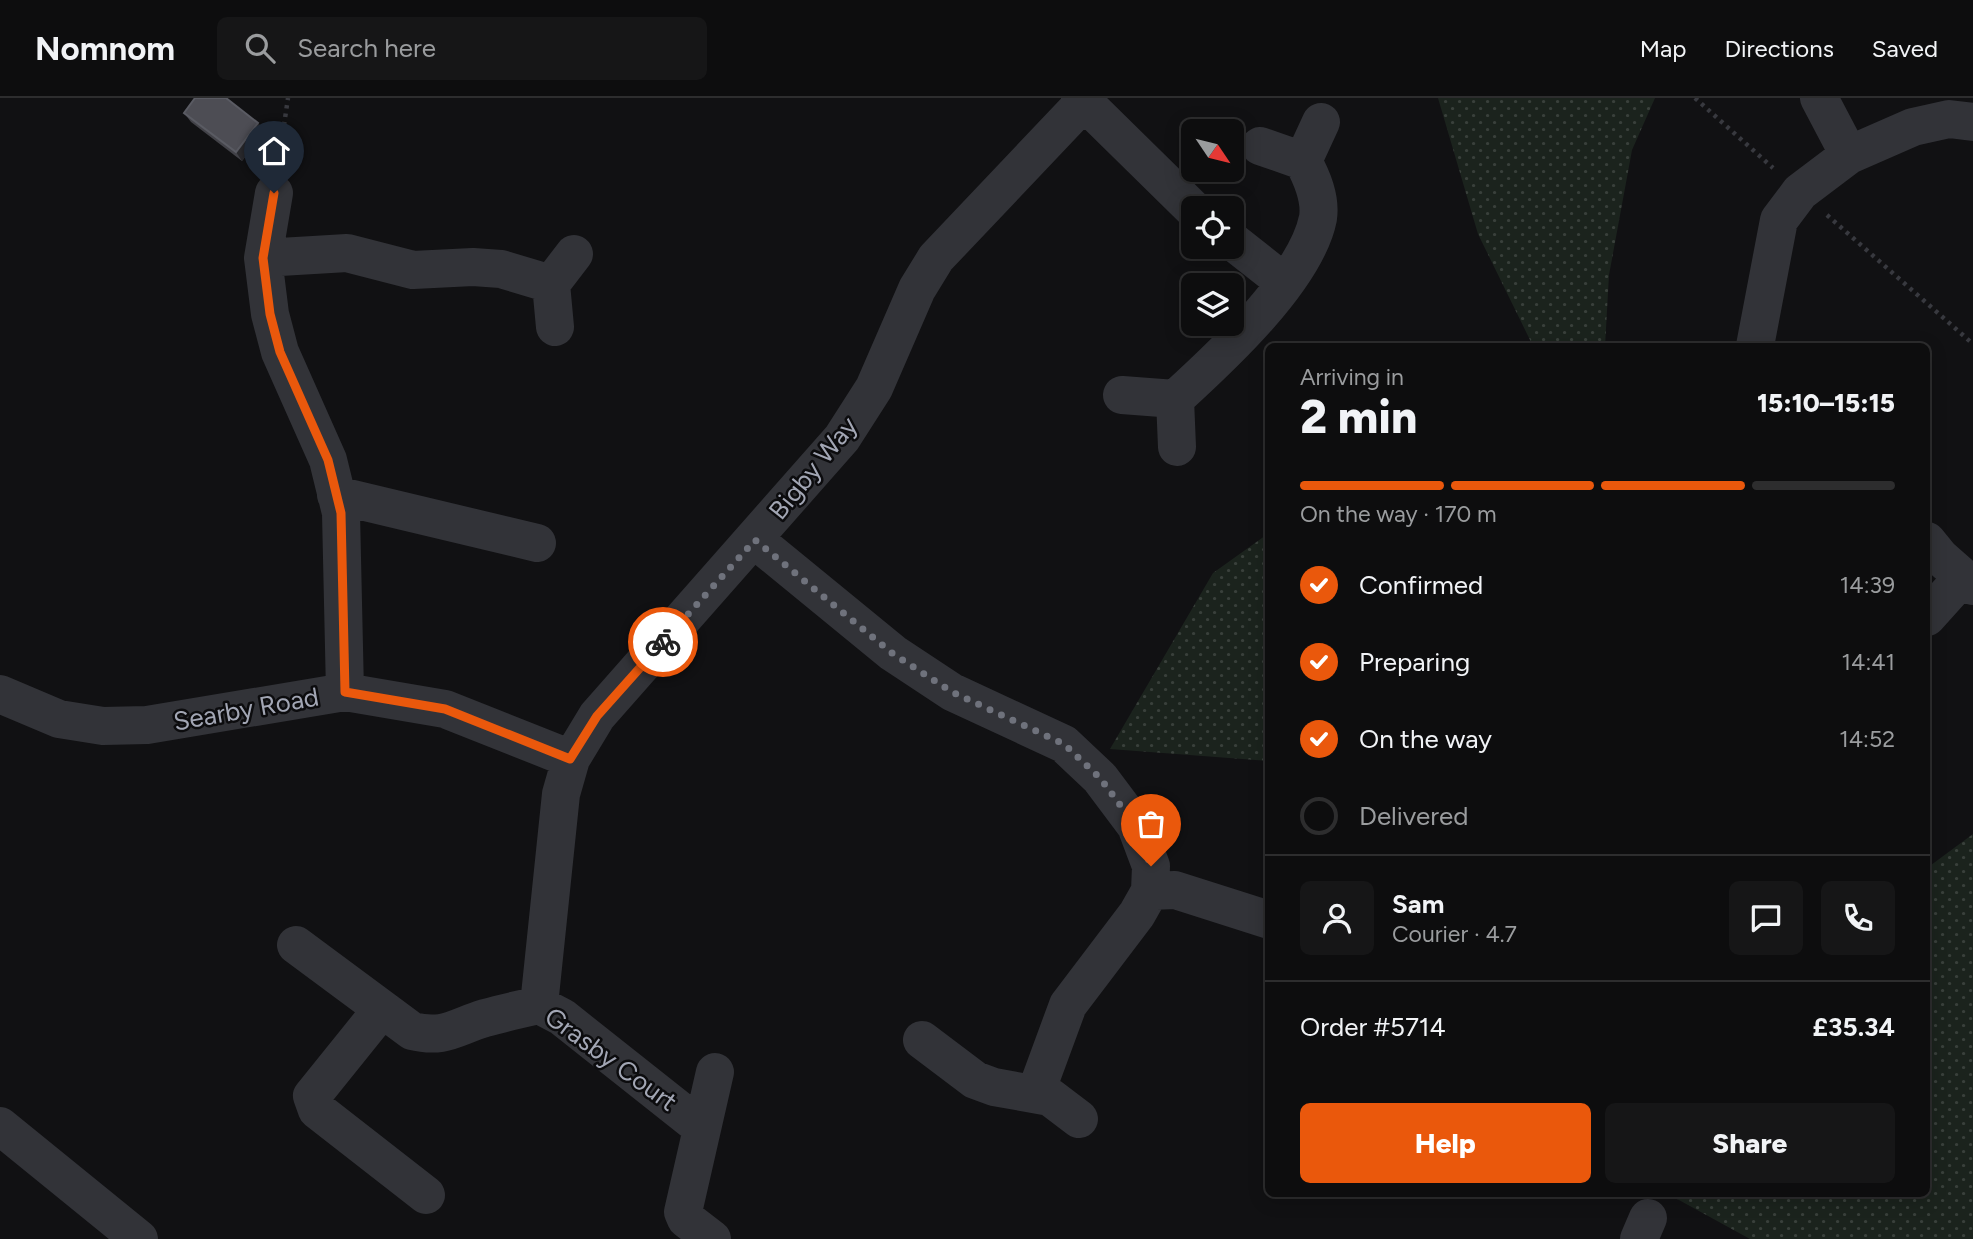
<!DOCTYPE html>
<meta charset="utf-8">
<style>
:root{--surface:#0d0d0e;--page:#161617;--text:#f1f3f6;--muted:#9a9c9e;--line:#2d2d2e;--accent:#ea580c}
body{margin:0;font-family:Figtree,sans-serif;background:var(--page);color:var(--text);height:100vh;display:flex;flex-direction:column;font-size:26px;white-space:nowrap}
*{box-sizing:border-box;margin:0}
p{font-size:23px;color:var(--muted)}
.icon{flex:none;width:38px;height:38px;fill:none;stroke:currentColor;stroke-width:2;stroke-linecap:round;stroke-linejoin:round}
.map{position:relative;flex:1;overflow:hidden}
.panel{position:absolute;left:1265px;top:245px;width:665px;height:854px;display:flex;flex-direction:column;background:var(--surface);border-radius:10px;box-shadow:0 4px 18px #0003,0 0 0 2px var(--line)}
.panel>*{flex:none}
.needle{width:46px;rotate:125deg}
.tools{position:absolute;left:1181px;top:21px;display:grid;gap:14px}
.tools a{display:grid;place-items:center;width:63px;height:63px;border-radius:10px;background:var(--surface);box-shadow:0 4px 18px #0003,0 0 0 2px var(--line);font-size:35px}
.pin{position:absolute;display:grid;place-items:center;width:60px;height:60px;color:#fff;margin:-72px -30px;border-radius:50% 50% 50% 0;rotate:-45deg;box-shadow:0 0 7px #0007}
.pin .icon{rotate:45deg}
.courier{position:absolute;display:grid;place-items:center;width:70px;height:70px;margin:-35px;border:5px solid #ea580c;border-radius:50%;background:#fff;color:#222;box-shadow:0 2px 9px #0007}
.overview em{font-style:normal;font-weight:800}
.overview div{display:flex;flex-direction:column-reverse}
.overview{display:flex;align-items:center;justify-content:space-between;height:119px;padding:0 35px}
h1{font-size:46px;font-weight:800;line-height:52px}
.bar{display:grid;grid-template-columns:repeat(4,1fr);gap:10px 7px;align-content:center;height:84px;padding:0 35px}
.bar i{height:9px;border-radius:5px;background:var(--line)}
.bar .current{background:var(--accent)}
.bar p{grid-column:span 4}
.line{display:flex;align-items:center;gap:18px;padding:0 35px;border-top:2px solid var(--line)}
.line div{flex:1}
.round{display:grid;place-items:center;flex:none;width:74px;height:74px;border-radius:10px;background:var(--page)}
ol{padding:0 35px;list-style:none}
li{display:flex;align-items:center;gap:21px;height:77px}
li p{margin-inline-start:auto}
li .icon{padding:7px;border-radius:50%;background:var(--accent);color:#fff;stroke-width:4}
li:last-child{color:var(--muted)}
li i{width:38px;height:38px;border:4px solid var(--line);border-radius:50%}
.primary-button{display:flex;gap:14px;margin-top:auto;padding:14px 35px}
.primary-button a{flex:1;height:80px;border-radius:10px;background:var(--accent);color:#fff;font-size:28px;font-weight:800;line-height:80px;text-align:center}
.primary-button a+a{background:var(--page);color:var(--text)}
header{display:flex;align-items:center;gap:42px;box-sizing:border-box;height:98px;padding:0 35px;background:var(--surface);border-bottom:2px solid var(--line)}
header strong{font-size:33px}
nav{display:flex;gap:38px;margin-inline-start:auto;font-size:24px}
.search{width:490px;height:63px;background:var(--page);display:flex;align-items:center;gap:18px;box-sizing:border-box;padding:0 24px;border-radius:10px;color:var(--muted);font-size:26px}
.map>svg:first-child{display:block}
.green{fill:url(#green-dots)}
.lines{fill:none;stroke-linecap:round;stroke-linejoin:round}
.path{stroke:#38393f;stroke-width:4.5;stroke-dasharray:3.5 5;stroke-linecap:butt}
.minor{stroke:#323338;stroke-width:38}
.wall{fill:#424248}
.shaded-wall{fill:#2a2a2e}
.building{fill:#4d4d54;stroke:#5a5b63;stroke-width:2}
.done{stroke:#6f727c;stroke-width:7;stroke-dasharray:0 12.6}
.route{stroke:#ea580c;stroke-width:9}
.labels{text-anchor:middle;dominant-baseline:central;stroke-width:5;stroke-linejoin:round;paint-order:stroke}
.street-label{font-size:26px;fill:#a2a6b4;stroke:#0c0c0e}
</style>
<header>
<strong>Nomnom</strong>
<div class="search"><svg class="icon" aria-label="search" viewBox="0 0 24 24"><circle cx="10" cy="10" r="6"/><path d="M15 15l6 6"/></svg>Search here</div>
<nav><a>Map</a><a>Directions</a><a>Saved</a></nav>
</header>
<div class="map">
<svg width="1973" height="1141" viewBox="0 0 1973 1141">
<defs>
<pattern id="green-dots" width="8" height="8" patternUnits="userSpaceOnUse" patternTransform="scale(1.75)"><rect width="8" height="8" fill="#1b231d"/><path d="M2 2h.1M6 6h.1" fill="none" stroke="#39403b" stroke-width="1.8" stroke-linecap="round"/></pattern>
</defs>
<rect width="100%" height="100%" fill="#111113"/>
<path class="green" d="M1438 0H1655L1632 52 1609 177 1605 248H1533L1478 136Z
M1269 435V663L1110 651 1213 475Z
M1973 736V1141H1750L1668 1096H1927V770Z"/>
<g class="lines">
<path class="path" d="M1695 0 1773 70
M279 61 288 0
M1827 117 1973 246"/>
<path class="minor" d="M1080 0 1194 112
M1819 0 1849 57
M1260 48 1303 63 1321 24
M274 95 263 160 270 216 280 254 328 362 341 415 345 594
M1232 143 1284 184
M263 160 347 155 413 172 473 169 501 171 551 186
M555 229 551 186 574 156
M1755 248 1779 122 1800 94 1849 57 1913 29 1949 21 1973 24
M1122 297 1175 301 1177 349
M1175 301C1220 260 1306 181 1318 120 1321 100 1312 80 1303 63
M336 397 537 445
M755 442 893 555 952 594 1064 646 1100 680 1136 728 1151 768 1150 793 1137 816 1068 907 1036 994
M1927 443 1940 459 1973 488
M1927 519 1963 479
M0 596 59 621 103 628 147 627 345 594 445 611 571 661
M1150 793 1175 792 1269 822
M296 847 412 933C445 941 455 929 485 920 503 915 521 911 539 907L562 919 702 1030
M539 907 561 696 571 661 597 618 842 340 874 290 917 191 936 160 1084 4
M382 911 312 998 317 1012 426 1097
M922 942 975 982 994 989 1050 999 1079 1021
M0 1028 139 1141
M712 1141 686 1121 683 1114 715 974
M1639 1141 1648 1120"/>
</g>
<path class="wall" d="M184 15 258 25 265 34 242 63 191 24Z"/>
<path class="shaded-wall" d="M258 25 265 34 242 63 236 54Z"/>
<path class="building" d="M195 0H226L258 25 236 54 184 15Z"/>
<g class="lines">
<path class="done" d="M663 544 755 442 892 555 952 594 1064 646 1100 680 1136 728 1151 768"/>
<path class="route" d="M274 95 263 160 270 216 280 254 328 362 341 415 345 594 445 611 570 661 597 618 663 544"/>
</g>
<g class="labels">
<g class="street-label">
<text transform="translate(813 370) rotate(-51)">Bigby Way</text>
<text transform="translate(246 611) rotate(-10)">Searby Road</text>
<text transform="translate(611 961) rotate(36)">Grasby Court</text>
</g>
</g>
</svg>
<div class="tools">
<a><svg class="needle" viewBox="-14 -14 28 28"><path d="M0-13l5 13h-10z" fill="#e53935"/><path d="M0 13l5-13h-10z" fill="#9a9c9e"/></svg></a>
<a><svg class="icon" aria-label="locate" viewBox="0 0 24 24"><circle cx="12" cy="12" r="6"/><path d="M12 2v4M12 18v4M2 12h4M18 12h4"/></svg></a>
<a><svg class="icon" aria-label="layers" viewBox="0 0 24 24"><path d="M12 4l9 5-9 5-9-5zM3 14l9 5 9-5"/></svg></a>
</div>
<div class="pin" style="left:1151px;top:768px;background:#ea580c"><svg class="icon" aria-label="bag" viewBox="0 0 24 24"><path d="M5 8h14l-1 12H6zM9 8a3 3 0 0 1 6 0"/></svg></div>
<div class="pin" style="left:274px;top:95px;background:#1f2937"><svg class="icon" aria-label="home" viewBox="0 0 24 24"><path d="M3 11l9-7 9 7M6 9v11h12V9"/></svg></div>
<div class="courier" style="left:663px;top:544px"><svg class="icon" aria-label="bike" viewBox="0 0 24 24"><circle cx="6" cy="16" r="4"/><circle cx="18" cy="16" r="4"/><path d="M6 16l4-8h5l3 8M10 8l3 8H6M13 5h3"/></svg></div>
<section class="panel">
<div class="overview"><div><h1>2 min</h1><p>Arriving in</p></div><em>15:10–15:15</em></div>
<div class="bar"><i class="current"></i><i class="current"></i><i class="current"></i><i></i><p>On the way · 170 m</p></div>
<ol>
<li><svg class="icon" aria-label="check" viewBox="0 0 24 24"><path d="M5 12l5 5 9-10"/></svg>Confirmed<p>14:39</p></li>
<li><svg class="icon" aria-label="check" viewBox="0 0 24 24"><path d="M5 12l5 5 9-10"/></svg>Preparing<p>14:41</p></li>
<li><svg class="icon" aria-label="check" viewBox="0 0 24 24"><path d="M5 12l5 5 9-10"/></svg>On the way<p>14:52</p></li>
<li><i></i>Delivered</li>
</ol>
<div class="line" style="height:126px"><a class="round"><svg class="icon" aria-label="person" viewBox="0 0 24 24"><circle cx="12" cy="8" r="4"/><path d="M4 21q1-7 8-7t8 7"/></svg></a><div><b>Sam</b><p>Courier · 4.7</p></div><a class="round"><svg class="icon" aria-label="chat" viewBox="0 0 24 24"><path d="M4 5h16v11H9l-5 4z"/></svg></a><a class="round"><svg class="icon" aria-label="phone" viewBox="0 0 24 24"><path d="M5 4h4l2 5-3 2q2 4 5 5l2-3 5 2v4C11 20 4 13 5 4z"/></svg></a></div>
<div class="line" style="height:91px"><div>Order #5714</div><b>£35.34</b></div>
<div class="primary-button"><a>Help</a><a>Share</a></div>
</section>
</div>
